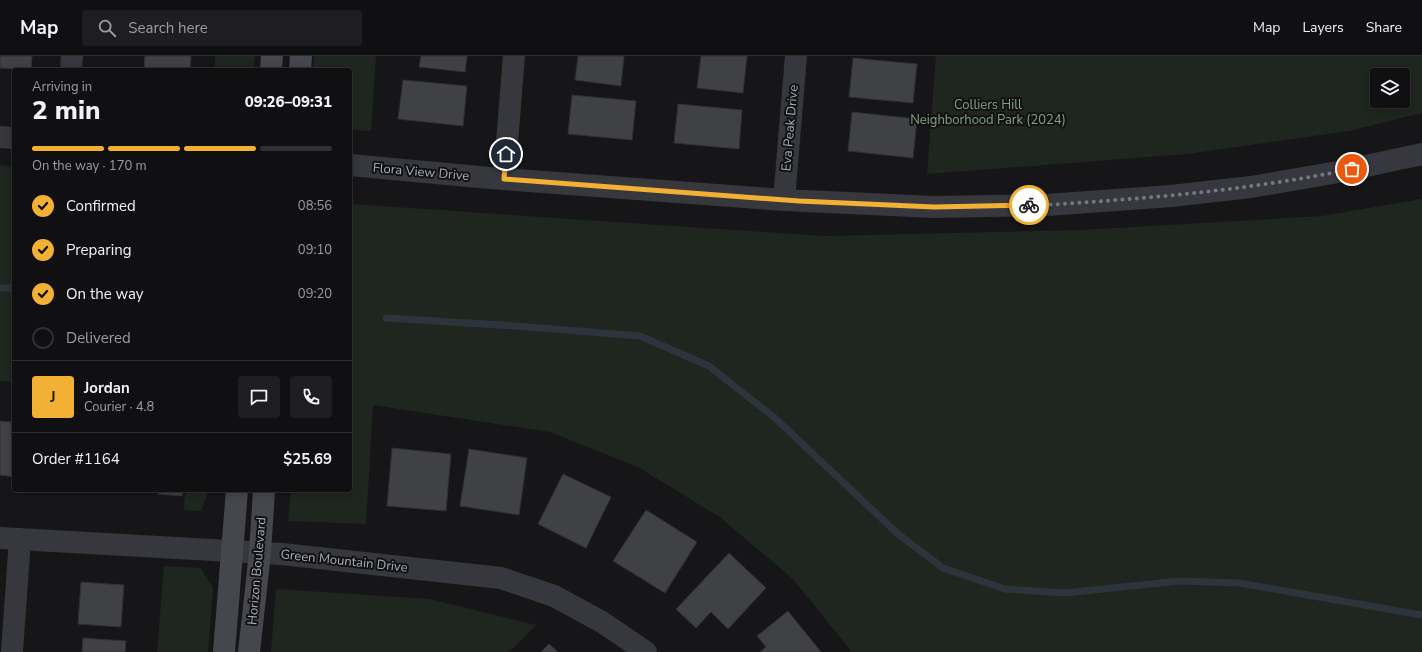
<!DOCTYPE html>
<meta charset="utf-8">
<style>
:root{--surface:#101012;--page:#1e1e20;--text:#f1f3f6;--muted:#9c9d9f;--line:#303032;--accent:#f2b134}
body{margin:0;font-family:"Nunito Sans",sans-serif;background:var(--page);color:var(--text);height:100vh;display:flex;flex-direction:column;font-size:15px;white-space:nowrap}
*{box-sizing:border-box;margin:0}
p{font-size:13px;color:var(--muted)}
.icon{flex:none;width:22px;height:22px;fill:none;stroke:currentColor;stroke-width:2;stroke-linecap:round;stroke-linejoin:round}
.map{position:relative;flex:1;overflow:hidden}
.panel{position:absolute;left:12px;top:12px;width:340px;height:424px;display:flex;flex-direction:column;background:var(--surface);border-radius:4px;box-shadow:0 2px 10px #0003,0 0 0 1px var(--line)}
.panel>*{flex:none}
.fabs{position:absolute;left:1370px;top:12px;display:grid;gap:8px}
.fabs a{display:grid;place-items:center;width:40px;height:40px;border-radius:4px;background:var(--surface);box-shadow:0 2px 10px #0003,0 0 0 1px var(--line);font-size:20px}
.pin{position:absolute;display:grid;place-items:center;width:34px;height:34px;color:#fff;margin:-17px;border:2px solid #fff;border-radius:50%;box-shadow:0 1px 4px #0007}
.courier{position:absolute;display:grid;place-items:center;width:40px;height:40px;margin:-20px;border:3px solid #f2b134;border-radius:50%;background:#fff;color:#222;box-shadow:0 1px 5px #0007}
.summary em{font-style:normal;font-weight:800}
.summary div{display:flex;flex-direction:column-reverse}
.summary{display:flex;align-items:center;justify-content:space-between;height:68px;padding:0 20px}
h1{font-size:26px;font-weight:800;line-height:30px}
.bar{display:grid;grid-template-columns:repeat(4,1fr);gap:6px 4px;align-content:center;height:48px;padding:0 20px}
.bar i{height:5px;border-radius:3px;background:var(--line)}
.bar .selected{background:var(--accent)}
.bar p{grid-column:span 4}
.line{display:flex;align-items:center;gap:10px;padding:0 20px;border-top:1px solid var(--line)}
.line div{flex:1}
.round{display:grid;place-items:center;flex:none;width:42px;height:42px;border-radius:4px;background:var(--page)}
ol{padding:0 20px;list-style:none}
li{display:flex;align-items:center;gap:12px;height:44px}
li p{margin-inline-start:auto}
li .icon{padding:4px;border-radius:50%;background:var(--accent);color:#111;stroke-width:4}
li:last-child{color:var(--muted)}
li i{width:22px;height:22px;border:2px solid var(--line);border-radius:50%}
header{display:flex;align-items:center;gap:24px;box-sizing:border-box;height:56px;padding:0 20px;background:var(--surface);border-bottom:1px solid var(--line)}
header strong{font-size:19px}
nav{display:flex;gap:22px;margin-inline-start:auto;font-size:14px}
.search{width:280px;height:36px;background:var(--page);display:flex;align-items:center;gap:10px;box-sizing:border-box;padding:0 14px;border-radius:4px;color:var(--muted);font-size:15px}
.map>svg:first-child{display:block}
.green{fill:#1e261f;fill-rule:evenodd}
.lines{fill:none;stroke-linecap:round;stroke-linejoin:round}
.stream{stroke:#2c353c;stroke-width:7}
.building{fill:#404145;stroke:#303034}
.street{stroke:#37383d;stroke-width:22}
.secondary{stroke:#45474d;stroke-width:22}
.done{stroke:#757880;stroke-width:4;stroke-dasharray:0 7.2}
.route{stroke:#f2b134;stroke-width:5}
.labels{text-anchor:middle;dominant-baseline:central;stroke-width:4;stroke-linejoin:round;paint-order:stroke}
.park-label{font-size:13px;fill:#7fa381;stroke:#111113}
.street-label{font-size:13px;fill:#a8adb8;stroke:#111113}
</style>
<header>
<strong>Map</strong>
<div class="search"><svg class="icon" aria-label="search" viewBox="0 0 24 24"><circle cx="10" cy="10" r="6"/><path d="M15 15l6 6"/></svg>Search here</div>
<nav><a>Map</a><a>Layers</a><a>Share</a></nav>
</header>
<div class="map">
<svg width="1422" height="596" viewBox="0 0 1422 596">
<rect width="100%" height="100%" fill="#161618"/>
<path class="green" d="M215 0H255L254 14H215Z
M314 0H376L371 75 350 74V14H313Z
M936 0H1422V57L1349 75 1187 98 927 118ZM1377 19H1403V45H1377Z
M0 109 14 111V326L0 325Z
M1422 143V596H852L793 523 721 462 638 411 550 376 373 349 366 468 288 465 291 434H350V148L825 180 1080 174 1322 160Z
M185 434H209L201 455 184 454Z
M164 510 201 512 213 532 208 596H157Z
M276 533 429 543 536 569 509 596H271Z"/>
<g class="lines">
<path class="stream" d="M0 232H14
M386 262 516 270 640 280 709 310 775 362 898 478 943 512 1005 533 1065 537 1179 525 1239 527 1422 559"/>
</g>
<path class="building" d="M0 0H32L31 14 0 12Z
M145 0H191L190 14H144Z
M421 0H467L465 16 419 11Z
M578 0H624L621 30 575 24Z
M701 0H747L743 37 697 32Z
M853 2 917 8 913 47 849 41Z
M403 24 467 30 463 70 398 63Z
M572 39 636 45 632 84 568 78Z
M678 48 742 54 739 93 674 87Z
M852 56 917 63 913 102 848 95Z
M0 365 14 366V421L0 419Z
M392 392 451 398 446 455 387 450Z
M469 393 527 402 519 459 460 450Z
M563 418 611 441 586 492 538 468Z
M158 434H183L182 440 158 438Z
M646 454 697 486 665 537 613 505Z
M729 497 766 532 728 573 711 556 696 572 676 553Z
M81 526 124 529 121 571 78 568Z
M788 555 821 596H760L766 591 757 580Z
M83 582 126 585 125 596H82Z
M549 588 558 596H541Z"/>
<g class="lines">
<path class="street" d="M71 14 72 0
M0 81 14 82
M350 109 490 122 784 144 934 151 1047 149 1171 140 1251 131 1338 116 1422 98
M504 123 514 0
M784 144 796 0
M0 482 282 498 501 522 554 540 602 566 646 596
M12 596 20 483"/>
<path class="secondary" d="M271 14 272 0
M300 14 301 0
M224 596 237 434
M249 596 260 497 264 434"/>
</g>
<g class="lines">
<path class="done" d="M1029 149C1059 149 1088 146 1117 144 1196 138 1274 129 1352 113"/>
<path class="route" d="M506 98 504 123 799 145 934 151 1029 149"/>
</g>
<g class="labels">
<g class="park-label">
<text x="988" y="49">Colliers Hill<tspan x="988" dy="15">Neighborhood Park (2024)</tspan></text>
</g>
<g class="street-label">
<text transform="translate(790 72) rotate(-85)">Eva Peak Drive</text>
<text transform="translate(421 116) rotate(5)">Flora View Drive</text>
<text transform="translate(344 505) rotate(6)">Green Mountain Drive</text>
<text transform="translate(257 515) rotate(-85)">Horizon Boulevard</text>
</g>
</g>
</svg>
<div class="fabs">
<a><svg class="icon" aria-label="layers" viewBox="0 0 24 24"><path d="M12 4l9 5-9 5-9-5zM3 14l9 5 9-5"/></svg></a>
</div>
<div class="pin" style="left:1352px;top:113px;background:#ea580c"><svg class="icon" aria-label="bag" viewBox="0 0 24 24"><path d="M5 8h14l-1 12H6zM9 8a3 3 0 0 1 6 0"/></svg></div>
<div class="pin" style="left:506px;top:98px;background:#1f2937"><svg class="icon" aria-label="home" viewBox="0 0 24 24"><path d="M3 11l9-7 9 7M6 9v11h12V9"/></svg></div>
<div class="courier" style="left:1029px;top:149px"><svg class="icon" aria-label="bike" viewBox="0 0 24 24"><circle cx="6" cy="16" r="4"/><circle cx="18" cy="16" r="4"/><path d="M6 16l4-8h5l3 8M10 8l3 8H6M13 5h3"/></svg></div>
<section class="panel">
<div class="summary"><div><h1>2 min</h1><p>Arriving in</p></div><em>09:26–09:31</em></div>
<div class="bar"><i class="selected"></i><i class="selected"></i><i class="selected"></i><i></i><p>On the way · 170 m</p></div>
<ol>
<li><svg class="icon" aria-label="check" viewBox="0 0 24 24"><path d="M5 12l5 5 9-10"/></svg>Confirmed<p>08:56</p></li>
<li><svg class="icon" aria-label="check" viewBox="0 0 24 24"><path d="M5 12l5 5 9-10"/></svg>Preparing<p>09:10</p></li>
<li><svg class="icon" aria-label="check" viewBox="0 0 24 24"><path d="M5 12l5 5 9-10"/></svg>On the way<p>09:20</p></li>
<li><i></i>Delivered</li>
</ol>
<div class="line" style="height:72px"><b class="round" style="background:var(--accent);color:#111">J</b><div><b>Jordan</b><p>Courier · 4.8</p></div><a class="round"><svg class="icon" aria-label="chat" viewBox="0 0 24 24"><path d="M4 5h16v11H9l-5 4z"/></svg></a><a class="round"><svg class="icon" aria-label="phone" viewBox="0 0 24 24"><path d="M5 4h4l2 5-3 2q2 4 5 5l2-3 5 2v4C11 20 4 13 5 4z"/></svg></a></div>
<div class="line" style="height:52px"><div>Order #1164</div><b>$25.69</b></div>
</section>
</div>
